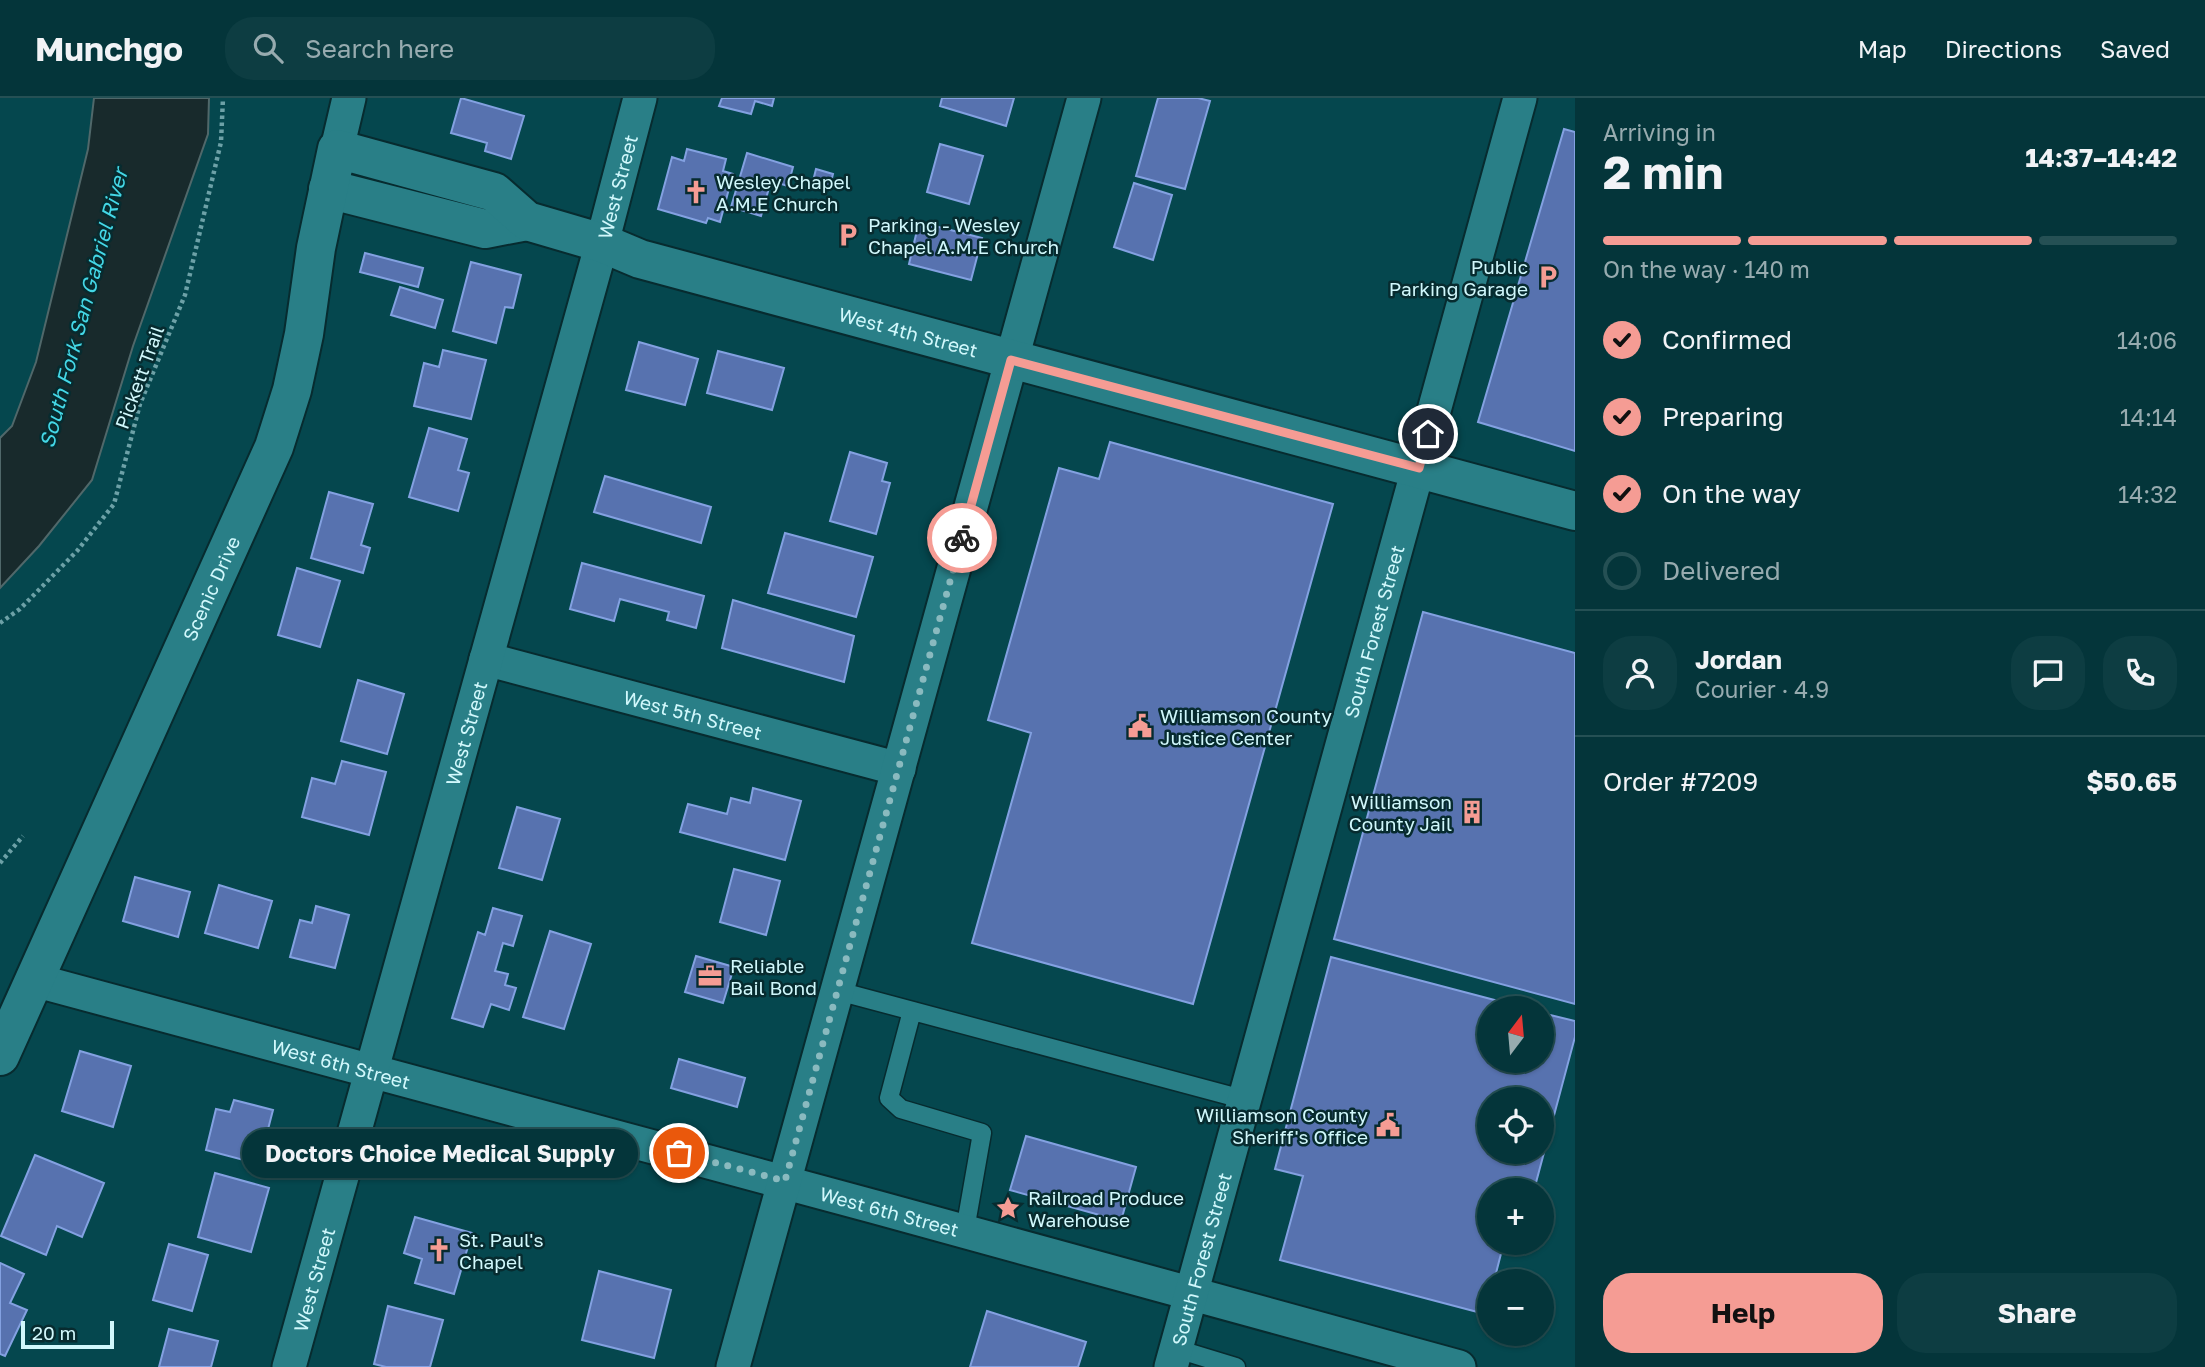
<!DOCTYPE html>
<meta charset="utf-8">
<style>
:root{--surface:#04353a;--page:#0d3d42;--text:#f1f3f6;--muted:#97abaf;--line:#255054;--accent:#f59c94}
body{margin:0;font-family:"Golos Text",sans-serif;background:var(--page);color:var(--text);height:100vh;display:flex;flex-direction:column;font-size:26px;white-space:nowrap}
*{box-sizing:border-box;margin:0}
p{font-size:23px;color:var(--muted)}
.icon{flex:none;width:38px;height:38px;fill:none;stroke:currentColor;stroke-width:2;stroke-linecap:round;stroke-linejoin:round}
.map{position:relative;flex:1;overflow:hidden}
.side{display:flex;flex-direction:column;background:var(--surface);width:630px}
.side>*{flex:none}
.needle{width:46px;rotate:16deg}
.buttons{position:absolute;left:1477px;top:898px;display:grid;gap:14px}
.buttons a{display:grid;place-items:center;width:77px;height:77px;border-radius:50%;background:var(--surface);box-shadow:0 2px 5px #0004,0 0 0 2px var(--line);font-size:35px}
.scale{position:absolute;left:21px;bottom:18px;width:93px;box-sizing:border-box;padding-left:7px;border:4px solid #d1f8fc;border-top:0;font-size:19px;line-height:24px;white-space:nowrap;color:#d1f8fc;-webkit-text-stroke:5px #072b2f;paint-order:stroke}
.pin{position:absolute;display:grid;place-items:center;width:60px;height:60px;color:#fff;margin:-30px;border:4px solid #fff;border-radius:50%;box-shadow:0 2px 7px #0007}
.courier{position:absolute;display:grid;place-items:center;width:70px;height:70px;margin:-35px;border:5px solid #f59c94;border-radius:50%;background:#fff;color:#222;box-shadow:0 2px 9px #0007}
.bubble{position:absolute;height:49px;border-radius:24px;background:var(--surface);box-shadow:0 2px 5px #0004,0 0 0 2px var(--line);font-size:23px;font-weight:700;line-height:49px;text-align:center}
.head em{font-style:normal;font-weight:700}
.head div{display:flex;flex-direction:column-reverse}
.head{display:flex;align-items:center;justify-content:space-between;height:119px;padding:0 28px}
h1{font-size:46px;font-weight:700;line-height:52px}
.bar{display:grid;grid-template-columns:repeat(4,1fr);gap:10px 7px;align-content:center;height:84px;padding:0 28px}
.bar i{height:9px;border-radius:5px;background:var(--line)}
.bar .active{background:var(--accent)}
.bar p{grid-column:span 4}
.line{display:flex;align-items:center;gap:18px;padding:0 28px;border-top:2px solid var(--line)}
.line div{flex:1}
.round{display:grid;place-items:center;flex:none;width:74px;height:74px;border-radius:28px;background:var(--page)}
ol{padding:0 28px;list-style:none}
li{display:flex;align-items:center;gap:21px;height:77px}
li p{margin-inline-start:auto}
li .icon{padding:7px;border-radius:50%;background:var(--accent);color:#111;stroke-width:4}
li:last-child{color:var(--muted)}
li i{width:38px;height:38px;border:4px solid var(--line);border-radius:50%}
.primary-button{display:flex;gap:14px;margin-top:auto;padding:14px 28px}
.primary-button a{flex:1;height:80px;border-radius:28px;background:var(--accent);color:#111;font-size:28px;font-weight:700;line-height:80px;text-align:center}
.primary-button a+a{background:var(--page);color:var(--text)}
header{display:flex;align-items:center;gap:42px;box-sizing:border-box;height:98px;padding:0 35px;background:var(--surface);border-bottom:2px solid var(--line)}
header strong{font-size:33px}
nav{display:flex;gap:38px;margin-inline-start:auto;font-size:24px}
.search{width:490px;height:63px;background:var(--page);display:flex;align-items:center;gap:18px;box-sizing:border-box;padding:0 24px;border-radius:28px;color:var(--muted);font-size:26px}
main{display:flex;flex:1;min-height:0}
.map>svg:first-child{display:block}
.water{fill:#182a2c;stroke:#50686a;stroke-width:2}
.building{fill:#5772af;stroke:#83a1e1;stroke-width:2;fill-rule:evenodd}
.lines{fill:none;stroke-linecap:round;stroke-linejoin:round}
.lane-casing{stroke:#072b2f;stroke-width:21}
.street-casing{stroke:#072b2f;stroke-width:37}
.secondary-casing{stroke:#072b2f;stroke-width:42}
.path{stroke:#6da1a7;stroke-width:4.5;stroke-dasharray:3.5 3.5;stroke-linecap:butt}
.lane{stroke:#297f87;stroke-width:18}
.street{stroke:#297f87;stroke-width:33}
.secondary{stroke:#297f87;stroke-width:38}
.done{stroke:#8ababf;stroke-width:7;stroke-dasharray:0 12.6}
.route{stroke:#f59c94;stroke-width:9}
.labels{text-anchor:middle;dominant-baseline:central;stroke-width:5;stroke-linejoin:round;paint-order:stroke}
.poi-label{font-size:19px;fill:#d1f8fc;stroke:#072b2f;text-anchor:start}
.street-label{font-size:19px;fill:#d1f8fc;stroke:#072b2f}
.water-label{font-size:21px;font-style:italic;fill:#44d7e6;stroke:#072b2f}
</style>
<header>
<strong>Munchgo</strong>
<div class="search"><svg class="icon" aria-label="search" viewBox="0 0 24 24"><circle cx="10" cy="10" r="6"/><path d="M15 15l6 6"/></svg>Search here</div>
<nav><a>Map</a><a>Directions</a><a>Saved</a></nav>
</header>
<main>
<div class="map">
<svg width="1575" height="1269" viewBox="0 0 1575 1269">
<rect width="100%" height="100%" fill="#05474e"/>
<path class="water" d="M94 0H209L208 36 133 248 92 382 39 448 0 490V340L12 328 36 264 88 51Z"/>
<path class="building" d="M461 0 524 18 511 61 485 53 487 45 451 35Z
M722 0H774L772 8 755 3 751 16 719 8Z
M942 0H1014L1006 28 940 8Z
M1158 0H1198L1210 3 1185 91 1136 78Z
M1564 31 1575 34V353L1478 324Z
M940 46 983 58 969 106 927 94Z
M687 51 726 61 723 73 733 76 720 124 708 120 706 125 658 111 672 59 684 63Z
M747 55 793 69 788 88 771 83 761 118 731 109Z
M816 71 833 76 829 92 812 87Z
M1134 85 1172 97 1153 162 1114 149Z
M919 124 982 140 971 182 909 166Z
M365 155 423 170 418 189 360 174Z
M471 164 521 177 513 210 505 209 496 245 453 233Z
M400 189 443 202 435 230 391 217Z
M639 244 698 261 685 307 626 292Z
M443 252 486 262 471 321 414 308 424 265 439 269Z
M718 253 784 270 772 312 707 295Z
M429 330 467 341 458 372 469 375 458 413 409 399Z
M1110 344 1333 406 1193 906 972 845 1031 635 988 622 1059 370 1099 381Z
M850 354 887 365 882 383 890 385 876 436 830 423Z
M605 378 711 409 701 445 594 414Z
M329 394 373 406 361 447 370 450 363 475 311 460Z
M785 435 873 459 856 519 768 495Z
M582 465 704 498 696 530 667 522 669 514 620 501 614 523 570 511Z
M297 470 340 483 320 549 278 537Z
M733 502 854 538 844 584 722 550Z
M1423 514 1575 555V906L1334 841Z
M358 582 404 596 387 656 341 643Z
M342 663 386 674 369 737 302 719 312 680 335 686Z
M753 690 801 703 785 762 680 734 688 706 727 716 731 700 750 705Z
M517 709 560 721 542 782 499 770Z
M734 771 780 783 766 837 720 824Z
M135 779 190 794 178 839 123 823Z
M219 787 272 803 258 850 205 835Z
M316 808 349 817 335 870 290 859 300 822 312 825Z
M493 810 522 818 513 848 503 845 495 873 508 876 505 887 516 890 509 912 491 906 483 929 452 920 478 834 485 837Z
M550 833 591 846 564 931 523 919Z
M696 858 734 869 723 905 685 894Z
M1331 859 1525 910H1489V962H1542V915L1575 923V939L1534 1092H1489V1144H1504L1494 1183H1489V1202L1485 1216 1280 1162 1303 1078 1275 1071ZM1489 1001H1542V1054H1489Z
M80 953 131 968 113 1029 62 1013Z
M679 961 745 980 737 1009 671 990Z
M234 1002 273 1012 259 1066 206 1052 216 1011 230 1014Z
M1026 1038 1136 1069 1121 1123 1010 1092Z
M35 1057 104 1085 82 1139 57 1128 46 1157 1 1138Z
M215 1075 269 1090 251 1154 198 1139Z
M415 1119 472 1135 454 1196 415 1185 422 1161 404 1155Z
M169 1146 208 1157 192 1213 153 1202Z
M0 1165 24 1176 10 1205 27 1212 5 1258 0 1256Z
M599 1173 671 1192 654 1260 582 1242Z
M388 1208 443 1222 430 1269H386L374 1266Z
M987 1213 1086 1244 1078 1269H970Z
M169 1231 218 1243 211 1269H159Z"/>
<g class="lines">
<g class="lane-casing">
<path id="lane" d="M838 893 1246 1002
M912 913 889 1000 901 1011 982 1035 965 1132
M1177 1251 1236 1269"/>
</g>
<g class="street-casing">
<g id="street">
<path d="M337 51 349 0"/>
<path id="s1" d="M486 561 899 671"/>
<path id="s2" d="M34 882C509 1012 985 1136 1459 1269"/>
<path id="s3" d="M289 1269 602 145 640 0"/>
<path d="M733 1269 1084 0"/>
<path id="s4" d="M1171 1269 1520 0"/>
</g>
</g>
<g class="secondary-casing">
<g id="secondary">
<path d="M328 91 485 131 527 123"/>
<path id="s5" d="M0 958 274 349 292 292 304 236 316 150 337 51 494 94 527 123 602 145 640 161 1575 413"/>
</g>
</g>
<path class="path" d="M0 525 20 511 77 453 114 406 140 306 185 197 221 44 223 0
M0 765 23 738"/>
<use href="#lane" class="lane"/>
<use href="#street" class="street"/>
<use href="#secondary" class="secondary"/>
</g>
<g class="lines">
<path class="done" d="M679 1055 785 1083 962 440"/>
<path class="route" d="M962 440 1011 262 1419 370 1428 336"/>
</g>
<defs>
<g id="church-bare" transform="scale(1.89)"><path d="M-1.2-6h2.4v3.5h3.3v2.4h-3.3V6h-2.4V-.1h-3.3v-2.4h3.3Z" fill="#f59c94" stroke="#072b2f" stroke-width="2.5" paint-order="stroke"/></g>
<g id="parking-bare" transform="scale(1.89)"><path d="M-3.5-5.5H1a3.5 3.5 0 0 1 0 7H-1V5.5H-3.5ZM-1-3.4V-.6H.8a1.4 1.4 0 0 0 0-2.8Z" fill="#f59c94" stroke="#072b2f" stroke-width="2.5" paint-order="stroke"/></g>
<g id="civic-bare" transform="scale(1.89)"><path d="M-.6-6.5H3V-4.5H.6V-3L4-1V1h2V6H-6V1h2V-1L-.6-3ZM-1.2 2.5V6h2.4V2.5Z" fill="#f59c94" stroke="#072b2f" stroke-width="2.5" paint-order="stroke"/></g>
<g id="building-bare" transform="scale(1.89)"><path d="M-4-6H4V6H1V3H-1V6H-4ZM-2.5-4.3h1.7v1.8h-1.7ZM.8-4.3h1.7v1.8H.8ZM-2.5-1h1.7V.8h-1.7ZM.8-1h1.7V.8H.8Z" fill="#f59c94" stroke="#072b2f" stroke-width="2.5" paint-order="stroke"/></g>
<g id="office-bare" transform="scale(1.89)"><path d="M-6-3h4V-5.5h4V-3h4V5H-6ZM-1-4.5V-3h2v-1.5ZM-6 0V1H6V0Z" fill="#f59c94" stroke="#072b2f" stroke-width="2.5" paint-order="stroke"/></g>
<g id="sight-bare" transform="scale(1.89)"><path d="M0-6L1.8-2.2L6-1.7L2.9 1.2L3.7 5.4L0 3.3L-3.7 5.4L-2.9 1.2L-6-1.7L-1.8-2.2Z" fill="#f59c94" stroke="#072b2f" stroke-width="2.5" paint-order="stroke"/></g>
</defs>
<g fill-rule="evenodd">
<use href="#church-bare" x="696" y="94"/>
<use href="#parking-bare" x="848" y="137"/>
<use href="#parking-bare" x="1548" y="179"/>
<use href="#civic-bare" x="1140" y="628"/>
<use href="#building-bare" x="1472" y="714"/>
<use href="#office-bare" x="710" y="878"/>
<use href="#civic-bare" x="1388" y="1027"/>
<use href="#sight-bare" x="1008" y="1110"/>
<use href="#church-bare" x="439" y="1152"/>
</g>
<g class="labels">
<g class="poi-label">
<text x="716" y="83">Wesley Chapel<tspan x="716" dy="22">A.M.E Church</tspan></text>
<text x="868" y="126">Parking - Wesley<tspan x="868" dy="22">Chapel A.M.E Church</tspan></text>
<text x="1528" y="168" text-anchor="end">Public<tspan x="1528" dy="22">Parking Garage</tspan></text>
<text x="1160" y="617">Williamson County<tspan x="1160" dy="22">Justice Center</tspan></text>
<text x="1452" y="703" text-anchor="end">Williamson<tspan x="1452" dy="22">County Jail</tspan></text>
<text x="730" y="867">Reliable<tspan x="730" dy="22">Bail Bond</tspan></text>
<text x="1368" y="1016" text-anchor="end">Williamson County<tspan x="1368" dy="22">Sheriff's Office</tspan></text>
<text x="1028" y="1099">Railroad Produce<tspan x="1028" dy="22">Warehouse</tspan></text>
<text x="459" y="1141">St. Paul's<tspan x="459" dy="22">Chapel</tspan></text>
</g>
<g class="street-label">
<text stroke="none"><textPath href="#s3" startOffset="1225">West Street</textPath></text>
<text stroke="none"><textPath href="#s5" startOffset="1577">West 4th Street</textPath></text>
<text transform="translate(139 279) rotate(-70)">Pickett Trail</text>
<text stroke="none"><textPath href="#s5" startOffset="513">Scenic Drive</textPath></text>
<text stroke="none"><textPath href="#s4" startOffset="763">South Forest Street</textPath></text>
<text stroke="none"><textPath href="#s1" startOffset="214">West 5th Street</textPath></text>
<text stroke="none"><textPath href="#s3" startOffset="658">West Street</textPath></text>
<text stroke="none"><textPath href="#s2" startOffset="318">West 6th Street</textPath></text>
<text stroke="none"><textPath href="#s2" startOffset="886">West 6th Street</textPath></text>
<text stroke="none"><textPath href="#s4" startOffset="112">South Forest Street</textPath></text>
<text stroke="none"><textPath href="#s3" startOffset="91">West Street</textPath></text>
</g>
<g class="water-label">
<text transform="translate(83 210) rotate(-75)">South Fork San Gabriel River</text>
</g>
</g>
</svg>
<div class="buttons">
<a><svg class="needle" viewBox="-14 -14 28 28"><path d="M0-13l5 13h-10z" fill="#e53935"/><path d="M0 13l5-13h-10z" fill="#97abaf"/></svg></a>
<a><svg class="icon" aria-label="locate" viewBox="0 0 24 24"><circle cx="12" cy="12" r="6"/><path d="M12 2v4M12 18v4M2 12h4M18 12h4"/></svg></a>
<a>+</a>
<a>−</a>
</div>
<div class="scale">20 m</div>
<div class="pin" style="left:679px;top:1055px;background:#ea580c"><svg class="icon" aria-label="bag" viewBox="0 0 24 24"><path d="M5 8h14l-1 12H6zM9 8a3 3 0 0 1 6 0"/></svg></div>
<div class="pin" style="left:1428px;top:336px;background:#1f2937"><svg class="icon" aria-label="home" viewBox="0 0 24 24"><path d="M3 11l9-7 9 7M6 9v11h12V9"/></svg></div>
<div class="courier" style="left:962px;top:440px"><svg class="icon" aria-label="bike" viewBox="0 0 24 24"><circle cx="6" cy="16" r="4"/><circle cx="18" cy="16" r="4"/><path d="M6 16l4-8h5l3 8M10 8l3 8H6M13 5h3"/></svg></div>
<div class="bubble" style="left:242px;top:1031px;width:396px">Doctors Choice Medical Supply</div>
</div>
<section class="side">
<div class="head"><div><h1>2 min</h1><p>Arriving in</p></div><em>14:37–14:42</em></div>
<div class="bar"><i class="active"></i><i class="active"></i><i class="active"></i><i></i><p>On the way · 140 m</p></div>
<ol>
<li><svg class="icon" aria-label="check" viewBox="0 0 24 24"><path d="M5 12l5 5 9-10"/></svg>Confirmed<p>14:06</p></li>
<li><svg class="icon" aria-label="check" viewBox="0 0 24 24"><path d="M5 12l5 5 9-10"/></svg>Preparing<p>14:14</p></li>
<li><svg class="icon" aria-label="check" viewBox="0 0 24 24"><path d="M5 12l5 5 9-10"/></svg>On the way<p>14:32</p></li>
<li><i></i>Delivered</li>
</ol>
<div class="line" style="height:126px"><a class="round"><svg class="icon" aria-label="person" viewBox="0 0 24 24"><circle cx="12" cy="8" r="4"/><path d="M4 21q1-7 8-7t8 7"/></svg></a><div><b>Jordan</b><p>Courier · 4.9</p></div><a class="round"><svg class="icon" aria-label="chat" viewBox="0 0 24 24"><path d="M4 5h16v11H9l-5 4z"/></svg></a><a class="round"><svg class="icon" aria-label="phone" viewBox="0 0 24 24"><path d="M5 4h4l2 5-3 2q2 4 5 5l2-3 5 2v4C11 20 4 13 5 4z"/></svg></a></div>
<div class="line" style="height:91px"><div>Order #7209</div><b>$50.65</b></div>
<div class="primary-button"><a>Help</a><a>Share</a></div>
</section>
</main>
